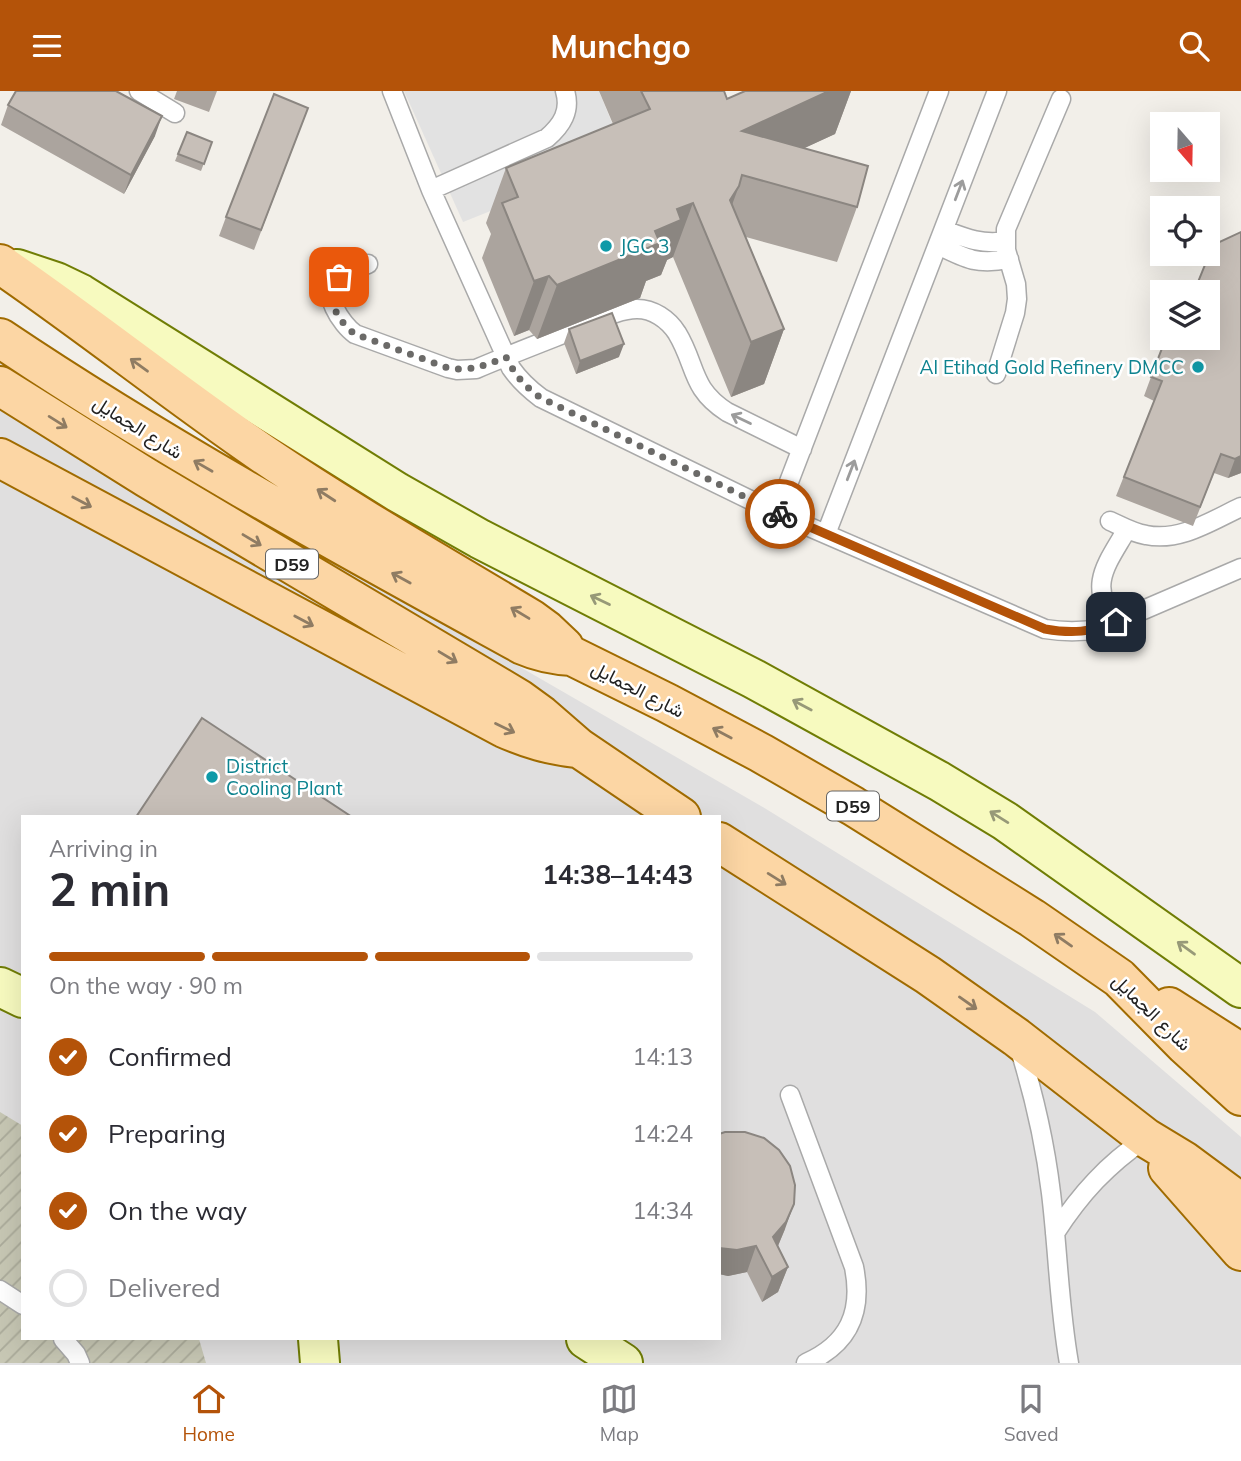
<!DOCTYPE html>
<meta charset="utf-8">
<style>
:root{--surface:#fff;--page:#f7f7f7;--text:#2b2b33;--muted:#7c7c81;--line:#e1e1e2;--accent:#b45309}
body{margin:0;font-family:Mulish,Vazirmatn,sans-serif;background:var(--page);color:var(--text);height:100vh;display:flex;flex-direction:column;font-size:26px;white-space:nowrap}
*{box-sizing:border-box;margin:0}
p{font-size:23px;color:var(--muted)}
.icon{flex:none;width:38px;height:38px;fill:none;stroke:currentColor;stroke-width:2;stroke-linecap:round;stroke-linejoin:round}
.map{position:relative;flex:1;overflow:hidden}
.side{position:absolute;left:21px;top:724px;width:700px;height:525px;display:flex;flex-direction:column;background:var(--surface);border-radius:0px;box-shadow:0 7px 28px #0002}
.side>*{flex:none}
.needle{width:46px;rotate:160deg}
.tools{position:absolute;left:1150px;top:21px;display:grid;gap:14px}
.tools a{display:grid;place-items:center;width:70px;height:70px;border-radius:0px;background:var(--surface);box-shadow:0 7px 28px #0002;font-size:35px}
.pin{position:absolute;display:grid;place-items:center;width:60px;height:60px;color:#fff;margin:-30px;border-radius:14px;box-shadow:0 4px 10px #0006}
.courier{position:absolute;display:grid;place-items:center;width:70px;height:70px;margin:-35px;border:5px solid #b45309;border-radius:50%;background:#fff;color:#222;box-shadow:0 2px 9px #0007}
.overview em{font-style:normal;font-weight:700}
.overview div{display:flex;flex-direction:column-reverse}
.overview{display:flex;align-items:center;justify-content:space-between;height:119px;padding:0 28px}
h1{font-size:46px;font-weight:700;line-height:52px}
.bar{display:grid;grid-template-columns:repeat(4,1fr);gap:10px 7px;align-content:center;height:84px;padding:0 28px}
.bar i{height:9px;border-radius:5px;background:var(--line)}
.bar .active{background:var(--accent)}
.bar p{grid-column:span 4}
ol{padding:0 28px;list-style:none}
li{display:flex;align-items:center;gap:21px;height:77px}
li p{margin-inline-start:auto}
li .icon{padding:7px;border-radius:50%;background:var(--accent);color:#fff;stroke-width:4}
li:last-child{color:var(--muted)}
li i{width:38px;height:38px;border:4px solid var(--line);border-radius:50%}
header{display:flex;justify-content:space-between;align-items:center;height:91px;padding:0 28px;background:var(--accent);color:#fff;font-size:32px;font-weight:700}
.menu{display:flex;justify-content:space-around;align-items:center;height:98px;border-top:2px solid var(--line);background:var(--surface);font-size:19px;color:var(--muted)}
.menu a{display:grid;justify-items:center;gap:4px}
.menu .active{color:var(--accent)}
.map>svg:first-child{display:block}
.residential{fill:#e0dfdf;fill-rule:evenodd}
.construction{fill:url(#construction-furrows)}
.parking{fill:#e2e2e2}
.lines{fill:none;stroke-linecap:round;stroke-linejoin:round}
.service-casing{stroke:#a9a9a9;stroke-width:21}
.secondary-casing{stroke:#707d05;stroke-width:42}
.primary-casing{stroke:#a06b00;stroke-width:42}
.service{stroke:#fff;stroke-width:18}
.secondary{stroke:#f7fabf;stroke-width:38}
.primary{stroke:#fcd6a4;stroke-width:38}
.wall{fill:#aba49e}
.shaded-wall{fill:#8b8681}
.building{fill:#c7bfb8;stroke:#8b8681;stroke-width:2}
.oneway{stroke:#9c9c9c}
.oneway2{stroke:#8f7c63}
.oneway3{stroke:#979978}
.done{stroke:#6b6a68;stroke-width:7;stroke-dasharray:0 12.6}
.route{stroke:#b45309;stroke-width:9}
.culture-dot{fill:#0f9aa8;stroke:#fff;stroke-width:2.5}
.labels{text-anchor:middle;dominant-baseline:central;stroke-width:5;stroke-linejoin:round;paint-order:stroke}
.shield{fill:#fff;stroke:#646464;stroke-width:2}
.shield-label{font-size:18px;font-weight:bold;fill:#222}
.culture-label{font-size:19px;fill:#0d838f;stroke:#fff;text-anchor:start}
.street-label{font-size:19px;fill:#222;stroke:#fff}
</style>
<header><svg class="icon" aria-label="menu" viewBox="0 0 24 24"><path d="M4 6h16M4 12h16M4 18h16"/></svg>Munchgo<svg class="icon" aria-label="search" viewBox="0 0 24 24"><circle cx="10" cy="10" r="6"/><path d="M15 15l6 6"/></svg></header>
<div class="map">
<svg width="1241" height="1272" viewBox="0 0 1241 1272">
<defs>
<pattern id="construction-furrows" width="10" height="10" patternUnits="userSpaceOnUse" patternTransform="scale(1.75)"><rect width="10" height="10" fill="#c7c7b4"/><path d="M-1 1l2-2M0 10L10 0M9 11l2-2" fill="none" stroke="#abab9a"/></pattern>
</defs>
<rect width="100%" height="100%" fill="#f2efe9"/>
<path class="residential" d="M0 270 146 363 262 427 761 715 1095 921 1241 1046V1272H0ZM23 726H719V1248H23Z"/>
<path class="construction" d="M0 1021 23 1035V1248H199L206 1272H0Z"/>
<path class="parking" d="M404 0H599L626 66 463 131Z"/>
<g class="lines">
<g class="service-casing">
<path id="service" d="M139 0 175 22
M392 0 431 99 511 277C520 290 529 298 541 307L777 422 1045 538C1064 541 1080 541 1099 538L1241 477
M431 99 547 47C562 34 571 20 565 0
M944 139C965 147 982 154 1006 150
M938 154C966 168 977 174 1009 168
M368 173C358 177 346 180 338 187 319 201 342 234 355 243L448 277 457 279 476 278C509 264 543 251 576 238 595 231 617 218 637 218 653 218 668 228 677 242 697 275 690 297 727 321L802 358
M996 283 1015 222 1017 208 1016 193 1006 159V138L1061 8
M777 422 939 0
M1110 430C1121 435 1133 442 1146 444 1180 451 1211 430 1241 416
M826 443 997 0
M1116 531C1086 494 1108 472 1127 438
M1019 956C1034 1004 1045 1052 1051 1102 1058 1159 1059 1216 1069 1272
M790 1004 854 1176C863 1221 849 1253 806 1272
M1055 1142C1081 1102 1107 1074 1146 1047
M0 1199 23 1214
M63 1248 76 1263 80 1272"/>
</g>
<g class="secondary-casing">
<path id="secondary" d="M17 178 56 191 81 203 397 401 480 448 754 588 939 690 1005 730 1241 897
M0 896 23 907
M318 1248 320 1272
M586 1248 623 1272"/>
</g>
<g class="primary-casing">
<path id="primary" d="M0 173C89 234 174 302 263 363 350 422 441 474 531 528L546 539 564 556
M0 247C168 360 345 456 523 554 539 561 554 564 572 565L667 612 761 662 853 715 1032 827 1119 887 1185 954 1241 1005
M0 295 147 387 519 608 541 624 579 657 681 726
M0 367 504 637C529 648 549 654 577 657
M719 751 928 884 1016 946 1146 1047 1184 1070 1241 1112
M1169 916 1241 962
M1168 1077 1241 1160"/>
</g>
<use href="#service" class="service"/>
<use href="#secondary" class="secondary"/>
<use href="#primary" class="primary"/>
</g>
<path class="wall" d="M177 0H217L209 21 174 8Z
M599 0H724L727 8 745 0H851L835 43 804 57 857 116 837 171 746 146 784 238 764 293 731 306 673 166 667 169 661 184 646 190 640 207 537 248 529 239 514 245 482 167 491 143 486 132 506 77 613 33Z
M8 14 155 45 124 103 1 34Z
M301 36 254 159 219 145 226 126Z
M187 41 212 51 201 80 175 70Z
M569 238 619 266 576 283 564 252Z
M1208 247 1241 382 1228 387 1214 382 1193 435 1116 405 1154 310 1144 305 1151 286Z
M719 1043 785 1138 778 1155 788 1176 778 1201 762 1211 747 1181 728 1185 719 1183Z"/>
<path class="shaded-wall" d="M829 0H851L835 43 744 85 742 40Z
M162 25 155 45 124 103 131 84Z
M739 95 719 149 730 109Z
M693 112 673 166 667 169 661 184 646 190 640 207 537 248 557 194 655 140 677 118Z
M549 185 529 239 514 245 534 190Z
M784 238 764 293 731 306 751 251Z
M624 253 619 266 576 283 580 270Z
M1241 365V382L1228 387 1235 368Z
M794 1113 785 1138 777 1157 773 1146Z
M756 1155 747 1181 728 1185 719 1183V1157Z
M788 1176 778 1201 762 1211 772 1186Z"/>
<path class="building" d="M16 0H116L162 25 131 84 8 14Z
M641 0H724L727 8 745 0H829L742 40 868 75 857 116 742 84 739 95 730 109 784 238 751 251 693 112 677 118 681 129 655 140 660 152 557 194 549 185 534 190 502 112 518 106 506 77 650 18Z
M274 3 308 17 261 139 226 126Z
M187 41 212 51 204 73 178 63Z
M1241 141V365L1235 368 1221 363 1200 416 1124 386 1162 290 1151 286 1166 247H1208V201H1194L1213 154Z
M612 222 624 253 580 270 569 238Z
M202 627 352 726H136Z
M725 1041H745L764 1047 779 1059 790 1075 795 1094 794 1113 786 1131 773 1146 788 1176 772 1186 756 1155 737 1159 719 1157V1043Z"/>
<defs><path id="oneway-shaft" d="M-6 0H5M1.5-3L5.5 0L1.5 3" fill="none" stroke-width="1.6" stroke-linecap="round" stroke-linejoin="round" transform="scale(1.75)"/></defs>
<g class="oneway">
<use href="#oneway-shaft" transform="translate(959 99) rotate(-69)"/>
<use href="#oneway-shaft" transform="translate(741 328) rotate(-154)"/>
<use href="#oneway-shaft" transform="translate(851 379) rotate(-69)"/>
</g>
<g class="oneway2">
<use href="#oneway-shaft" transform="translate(139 274) rotate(-144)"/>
<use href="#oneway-shaft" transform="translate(58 331) rotate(32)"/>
<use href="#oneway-shaft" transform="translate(203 375) rotate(-150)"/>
<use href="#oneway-shaft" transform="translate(326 404) rotate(-147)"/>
<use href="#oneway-shaft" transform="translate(82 411) rotate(28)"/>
<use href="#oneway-shaft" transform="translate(252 449) rotate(31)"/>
<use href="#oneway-shaft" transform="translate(401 487) rotate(-151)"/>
<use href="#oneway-shaft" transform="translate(520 522) rotate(-149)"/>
<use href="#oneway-shaft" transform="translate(304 530) rotate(28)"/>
<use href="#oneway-shaft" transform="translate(448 566) rotate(31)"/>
<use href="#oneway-shaft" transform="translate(505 637) rotate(26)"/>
<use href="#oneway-shaft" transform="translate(722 642) rotate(-152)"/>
<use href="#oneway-shaft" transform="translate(777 788) rotate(32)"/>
<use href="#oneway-shaft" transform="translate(1063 849) rotate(-145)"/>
<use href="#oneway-shaft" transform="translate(968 912) rotate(35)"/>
</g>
<g class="oneway3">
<use href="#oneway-shaft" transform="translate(600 509) rotate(-154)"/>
<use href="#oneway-shaft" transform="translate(802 614) rotate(-152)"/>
<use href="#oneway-shaft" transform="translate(999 726) rotate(-148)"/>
<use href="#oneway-shaft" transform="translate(1186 857) rotate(-144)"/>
</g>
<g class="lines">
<path class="done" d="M339 186C321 203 339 232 355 243L448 277C470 281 486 274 506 266 515 284 525 296 541 307L780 423"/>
<path class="route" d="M780 423 1045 538C1073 543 1090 541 1116 531"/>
</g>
<g class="culture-dot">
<circle cx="606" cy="155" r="7"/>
<circle cx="1198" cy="276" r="7"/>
<circle cx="212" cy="686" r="7"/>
</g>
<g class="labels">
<g class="shield">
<rect x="266" y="458.5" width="52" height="29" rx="5"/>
<rect x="827" y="700.5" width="52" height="29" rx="5"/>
</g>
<g class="shield-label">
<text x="292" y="473">D59</text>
<text x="853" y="715">D59</text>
</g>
<g class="culture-label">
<text x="620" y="155">JGC 3</text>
<text x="1184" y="276" text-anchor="end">Al Etihad Gold Refinery DMCC</text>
<text x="226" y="675">District<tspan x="226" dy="22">Cooling Plant</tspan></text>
</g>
<g class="street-label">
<text transform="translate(138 336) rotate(32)">شارع الجمايل</text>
<text transform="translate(638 598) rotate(27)">شارع الجمايل</text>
<text transform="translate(1152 921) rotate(44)">شارع الجمايل</text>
</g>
</g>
</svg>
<div class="tools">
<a><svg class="needle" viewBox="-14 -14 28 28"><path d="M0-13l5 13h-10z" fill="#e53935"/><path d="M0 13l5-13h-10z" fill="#7c7c81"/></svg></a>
<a><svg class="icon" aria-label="locate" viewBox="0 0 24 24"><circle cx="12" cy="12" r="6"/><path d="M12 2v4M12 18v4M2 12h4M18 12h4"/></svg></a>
<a><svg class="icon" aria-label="layers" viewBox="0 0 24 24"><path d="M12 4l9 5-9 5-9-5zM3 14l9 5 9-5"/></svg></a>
</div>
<div class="pin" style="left:339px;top:186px;background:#ea580c"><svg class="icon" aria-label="bag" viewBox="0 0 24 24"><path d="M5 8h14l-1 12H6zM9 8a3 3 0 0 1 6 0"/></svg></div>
<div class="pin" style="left:1116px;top:531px;background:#1f2937"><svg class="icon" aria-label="home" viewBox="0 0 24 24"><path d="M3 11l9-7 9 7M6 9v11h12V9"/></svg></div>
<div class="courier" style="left:780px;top:423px"><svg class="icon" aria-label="bike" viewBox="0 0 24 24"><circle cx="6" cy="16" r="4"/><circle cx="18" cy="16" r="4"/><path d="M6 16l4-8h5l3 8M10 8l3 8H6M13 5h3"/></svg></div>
<section class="side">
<div class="overview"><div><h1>2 min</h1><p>Arriving in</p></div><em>14:38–14:43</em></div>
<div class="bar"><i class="active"></i><i class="active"></i><i class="active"></i><i></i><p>On the way · 90 m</p></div>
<ol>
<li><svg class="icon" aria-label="check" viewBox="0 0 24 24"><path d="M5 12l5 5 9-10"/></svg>Confirmed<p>14:13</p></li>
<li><svg class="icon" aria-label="check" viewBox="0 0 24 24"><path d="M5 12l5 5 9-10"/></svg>Preparing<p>14:24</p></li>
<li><svg class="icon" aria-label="check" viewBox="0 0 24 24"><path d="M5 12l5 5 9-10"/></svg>On the way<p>14:34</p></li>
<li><i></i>Delivered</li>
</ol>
</section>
</div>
<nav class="menu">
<a class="active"><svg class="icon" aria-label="home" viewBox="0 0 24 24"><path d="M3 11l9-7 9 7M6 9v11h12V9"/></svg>Home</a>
<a><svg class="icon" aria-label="map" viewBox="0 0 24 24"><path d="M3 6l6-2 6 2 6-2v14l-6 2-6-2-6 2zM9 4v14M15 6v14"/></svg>Map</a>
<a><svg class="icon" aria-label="saved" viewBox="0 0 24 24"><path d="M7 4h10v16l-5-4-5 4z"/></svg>Saved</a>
</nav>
